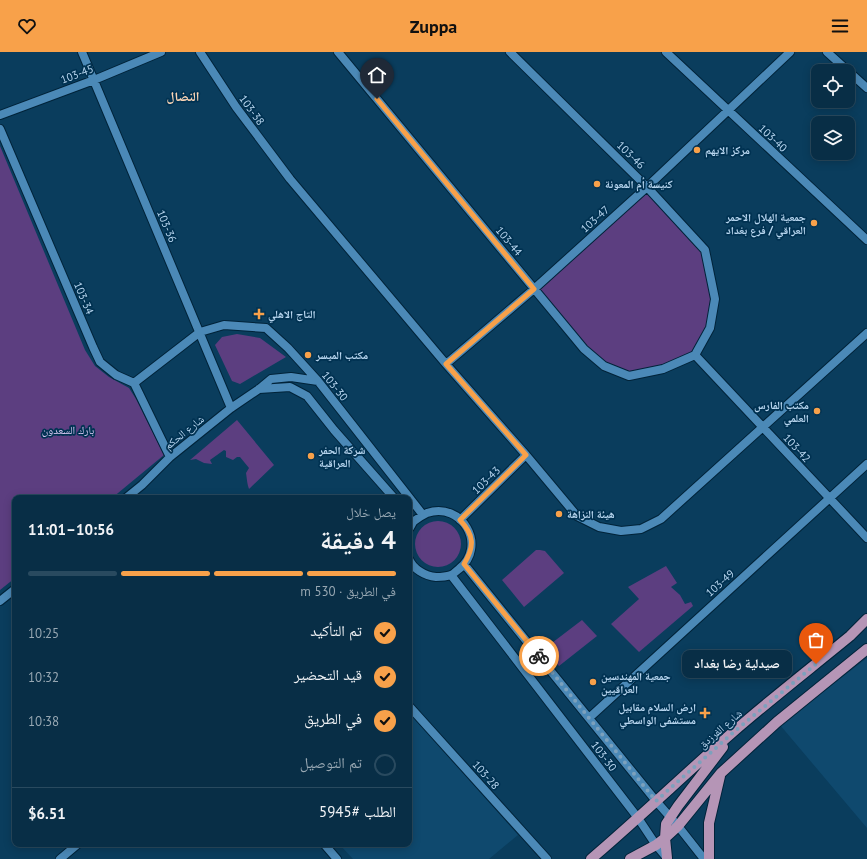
<!DOCTYPE html>
<html lang="ar">
<meta charset="utf-8">
<style>
:root{--surface:#082e46;--page:#163a51;--text:#f1f3f6;--muted:#98a8b3;--line:#294a5f;--accent:#f8a14a}
body{margin:0;font-family:"PT Sans","Noto Naskh Arabic",sans-serif;background:var(--page);color:var(--text);direction:rtl;height:100vh;display:flex;flex-direction:column;font-size:15px;white-space:nowrap}
*{box-sizing:border-box;margin:0}
p{font-size:13px;color:var(--muted)}
.icon{flex:none;width:22px;height:22px;fill:none;stroke:currentColor;stroke-width:2;stroke-linecap:round;stroke-linejoin:round}
.map{position:relative;flex:1;overflow:hidden;direction:ltr}
.panel{position:absolute;left:12px;top:443px;width:400px;height:352px;display:flex;flex-direction:column;background:var(--surface);border-radius:8px;box-shadow:0 2px 10px #0003,0 0 0 1px var(--line);direction:rtl}
.panel>*{flex:none}
.fabs{position:absolute;left:811px;top:12px;display:grid;gap:8px}
.fabs a{display:grid;place-items:center;width:44px;height:44px;border-radius:8px;background:var(--surface);box-shadow:0 2px 10px #0003,0 0 0 1px var(--line);font-size:20px}
.pin{position:absolute;display:grid;place-items:center;width:34px;height:34px;color:#fff;margin:-41px -17px;border-radius:50% 50% 50% 0;rotate:-45deg;box-shadow:0 0 4px #0007}
.pin .icon{rotate:45deg}
.courier{position:absolute;display:grid;place-items:center;width:40px;height:40px;margin:-20px;border:3px solid #f8a14a;border-radius:50%;background:#fff;color:#222;box-shadow:0 1px 5px #0007}
.bubble{position:absolute;height:28px;border-radius:8px;background:var(--surface);box-shadow:0 2px 10px #0003,0 0 0 1px var(--line);font-size:13px;font-weight:800;line-height:28px;text-align:center;direction:rtl}
.head em{font-style:normal;font-weight:800}
.head div{display:flex;flex-direction:column-reverse}
.head{display:flex;align-items:center;justify-content:space-between;height:68px;padding:0 16px}
h1{font-size:26px;font-weight:800;line-height:30px}
.bar{display:grid;grid-template-columns:repeat(4,1fr);gap:6px 4px;align-content:center;height:48px;padding:0 16px}
.bar i{height:5px;border-radius:3px;background:var(--line)}
.bar .active{background:var(--accent)}
.bar p{grid-column:span 4}
.line{display:flex;align-items:center;gap:10px;padding:0 16px;border-top:1px solid var(--line)}
.line div{flex:1}
ol{padding:0 16px;list-style:none}
li{display:flex;align-items:center;gap:12px;height:44px}
li p{margin-inline-start:auto}
li .icon{padding:4px;border-radius:50%;background:var(--accent);color:#111;stroke-width:4}
li:last-child{color:var(--muted)}
li i{width:22px;height:22px;border:2px solid var(--line);border-radius:50%}
header{display:flex;justify-content:space-between;align-items:center;height:52px;padding:0 16px;background:var(--accent);color:#111;font-size:18px;font-weight:800}
.map>svg:first-child{display:block}
.built{fill:#0f496e}
.green{fill:#5c3e80}
.lines{fill:none;stroke-linecap:round;stroke-linejoin:round}
.minor-casing{stroke:#012339;stroke-width:10}
.tertiary-casing{stroke:#012339;stroke-width:10}
.primary-casing{stroke:#012339;stroke-width:12}
.minor{stroke:#4b89b7;stroke-width:8}
.tertiary{stroke:#4b89b7;stroke-width:8}
.primary{stroke:#b595b6;stroke-width:10}
.done{stroke:#7ca1bd;stroke-width:4;stroke-dasharray:0 7.2}
.route{stroke:#f8a14a;stroke-width:5}
.poi-dot{fill:#f8a14a;stroke:#003252;stroke-width:1.5}
.labels{text-anchor:middle;dominant-baseline:central;stroke-width:3.5;stroke-linejoin:round;paint-order:stroke}
.street-label{font-size:11px;fill:#b9d7f0;stroke:#003252}
.poi-label{font-size:11px;font-weight:bold;fill:#b9d7f0;stroke:#003252;text-anchor:start}
.park-label{font-size:11px;fill:#d8c7f2;stroke:#003252}
.quarter-label{font-size:13px;font-weight:bold;fill:#fbd5b5;stroke:#003252}
</style>
<header><svg class="icon" aria-label="menu" viewBox="0 0 24 24"><path d="M4 6h16M4 12h16M4 18h16"/></svg>Zuppa<svg class="icon" aria-label="heart" viewBox="0 0 24 24"><path d="M12 20l-8-8c-3-5 5-10 8-4 3-6 11-1 8 4z"/></svg></header>
<div class="map">
<svg width="867" height="807" viewBox="0 0 867 807">
<rect width="100%" height="100%" fill="#0a3d5d"/>
<path class="built" d="M867 606V776L780 673Z
M409 660 518 783 489 807H353L339 792H409Z"/>
<path class="green" d="M0 94 85 298 95 314 109 325 129 336 136 347 164 403 112 446H15V526L0 538Z
M646 141 670 160 705 198 715 247 710 276 695 303 633 328 584 297 534 237Z
M237 282 260 286 286 305 240 332 232 329 215 293 222 285Z
M237 368 274 413 249 437C247 432 247 427 246 421L249 416 240 405H237L233 408 226 405V399L224 398 210 408 212 412 204 411 196 407 190 408Z
M415 492a23 23 0 1 1 46 0a23 23 0 1 1-46 0Z
M536 498H540L545 499 564 521 524 555 502 528Z
M666 514 677 531 671 535 680 543 685 552 691 550 693 554 639 600 611 572 639 547 628 535Z
M582 568 597 584 559 614 544 597Z"/>
<g class="lines">
<g class="minor-casing">
<path id="minor" d="M82 0 231 356
M200 0 236 55 290 127 446 312 526 403 577 464 599 475 621 479 641 477 661 467 867 281
M338 0 584 297 604 314 629 324 663 317 695 303
M510 0 647 135 705 198 715 247 710 276 695 303
M666 0 867 188
M827 0 848 19
M848 19 867 36
M0 63 94 28 161 0
M0 77 93 295 100 310 116 323 134 331 170 405
M695 303 867 486
M446 312 534 237 647 135 790 0
M134 331 200 280 224 273 266 276 288 296 318 329 423 463
M259 337 290 335 307 344 334 378 394 446
M126 446 142 433 170 405 231 356 259 337 271 327 291 325 318 329
M460 468 526 403
M409 477C411 475 412 471 414 469 418 466 423 463 427 461 462 449 488 494 459 517 456 519 454 522 451 523 448 524 440 525 436 525 425 524 413 517 409 507
M464 512 656 749
M451 523 638 766
M0 549 15 537
M409 654 547 807
M589 666 867 412
M324 792 337 807
M60 807 78 792"/>
</g>
<g class="tertiary-casing">
<path id="tertiary" d="M656 749 678 774 704 807
M638 766 656 793 667 806"/>
</g>
<g class="primary-casing">
<path id="primary" d="M667 806 665 786 666 772 678 754 723 695
M591 807C639 766 685 722 733 680 771 647 811 616 850 584L867 567
M630 807 656 793 665 786 678 774 721 721 777 670 867 597
M709 807V771L720 724"/>
</g>
<use href="#minor" class="minor"/>
<use href="#tertiary" class="tertiary"/>
<use href="#primary" class="primary"/>
</g>
<g class="lines">
<path class="done" d="M539 604 656 749 735 679 816 612"/>
<path class="route" d="M377 47 534 237 446 312 526 403 460 468C474 483 475 494 464 512L539 604"/>
</g>
<g class="poi-dot">
<circle cx="697" cy="98" r="4"/>
<circle cx="597" cy="132" r="4"/>
<circle cx="814" cy="171" r="4"/>
<path d="M257 256h4v4h4v4h-4v4h-4v-4h-4v-4h4z"/>
<circle cx="308" cy="303" r="4"/>
<circle cx="817" cy="359" r="4"/>
<circle cx="311" cy="404" r="4"/>
<circle cx="559" cy="462" r="4"/>
<circle cx="593" cy="630" r="4"/>
<path d="M703 655h4v4h4v4h-4v4h-4v-4h-4v-4h4z"/>
</g>
<g class="labels">
<g class="street-label">
<text transform="translate(77 22) rotate(-21)">103-45</text>
<text transform="translate(252 58) rotate(54)">103-38</text>
<text transform="translate(773 86) rotate(43)">103-40</text>
<text transform="translate(631 103) rotate(44)">103-46</text>
<text transform="translate(595 167) rotate(-42)">103-47</text>
<text transform="translate(167 174) rotate(67)">103-36</text>
<text transform="translate(509 189) rotate(50)">103-44</text>
<text transform="translate(84 246) rotate(67)">103-34</text>
<text transform="translate(335 334) rotate(51)">103-30</text>
<text transform="translate(184 380) rotate(-39)">شارع الحكم</text>
<text transform="translate(797 396) rotate(47)">103-42</text>
<text transform="translate(486 428) rotate(-44)">103-43</text>
<text transform="translate(720 531) rotate(-42)">103-49</text>
<text transform="translate(720 677) rotate(-41)">شارع الفرزدق</text>
<text transform="translate(604 704) rotate(53)">103-30</text>
<text transform="translate(486 723) rotate(48)">103-28</text>
</g>
<g class="poi-label">
<text x="705" y="98">مركز الايهم</text>
<text x="605" y="132">كنيسة أم المعونة</text>
<text x="806" y="165" text-anchor="end">جمعية الهلال الاحمر<tspan x="806" dy="13">العراقي / فرع بغداد</tspan></text>
<text x="268" y="262">التاج الاهلي</text>
<text x="316" y="303">مكتب الميسر</text>
<text x="809" y="353" text-anchor="end">مكتب الفارس<tspan x="809" dy="13">العلمي</tspan></text>
<text x="319" y="398">شركة الحفر<tspan x="319" dy="13">العراقية</tspan></text>
<text x="567" y="462">هيئة النزاهة</text>
<text x="601" y="624">جمعية المهندسين<tspan x="601" dy="13">العراقيين</tspan></text>
<text x="696" y="655" text-anchor="end">ارض السلام مقابيل<tspan x="696" dy="13">مستشفى الواسطي</tspan></text>
</g>
<g class="park-label">
<text x="68" y="378">بارك السعدون</text>
</g>
<g class="quarter-label">
<text x="183" y="44">النضال</text>
</g>
</g>
</svg>
<div class="fabs">
<a><svg class="icon" aria-label="locate" viewBox="0 0 24 24"><circle cx="12" cy="12" r="6"/><path d="M12 2v4M12 18v4M2 12h4M18 12h4"/></svg></a>
<a><svg class="icon" aria-label="layers" viewBox="0 0 24 24"><path d="M12 4l9 5-9 5-9-5zM3 14l9 5 9-5"/></svg></a>
</div>
<div class="pin" style="left:816px;top:612px;background:#ea580c"><svg class="icon" aria-label="bag" viewBox="0 0 24 24"><path d="M5 8h14l-1 12H6zM9 8a3 3 0 0 1 6 0"/></svg></div>
<div class="pin" style="left:377px;top:47px;background:#1f2937"><svg class="icon" aria-label="home" viewBox="0 0 24 24"><path d="M3 11l9-7 9 7M6 9v11h12V9"/></svg></div>
<div class="courier" style="left:539px;top:604px"><svg class="icon" aria-label="bike" viewBox="0 0 24 24"><circle cx="6" cy="16" r="4"/><circle cx="18" cy="16" r="4"/><path d="M6 16l4-8h5l3 8M10 8l3 8H6M13 5h3"/></svg></div>
<div class="bubble" style="left:682px;top:598px;width:110px">صيدلية رضا بغداد</div>
<section class="panel">
<div class="head"><div><h1>4 دقيقة</h1><p>يصل خلال</p></div><em>10:56–11:01</em></div>
<div class="bar"><i class="active"></i><i class="active"></i><i class="active"></i><i></i><p>في الطريق · 530 m</p></div>
<ol>
<li><svg class="icon" aria-label="check" viewBox="0 0 24 24"><path d="M5 12l5 5 9-10"/></svg>تم التأكيد<p>10:25</p></li>
<li><svg class="icon" aria-label="check" viewBox="0 0 24 24"><path d="M5 12l5 5 9-10"/></svg>قيد التحضير<p>10:32</p></li>
<li><svg class="icon" aria-label="check" viewBox="0 0 24 24"><path d="M5 12l5 5 9-10"/></svg>في الطريق<p>10:38</p></li>
<li><i></i>تم التوصيل</li>
</ol>
<div class="line" style="height:52px"><div>الطلب #5945</div><b>$6.51</b></div>
</section>
</div>
